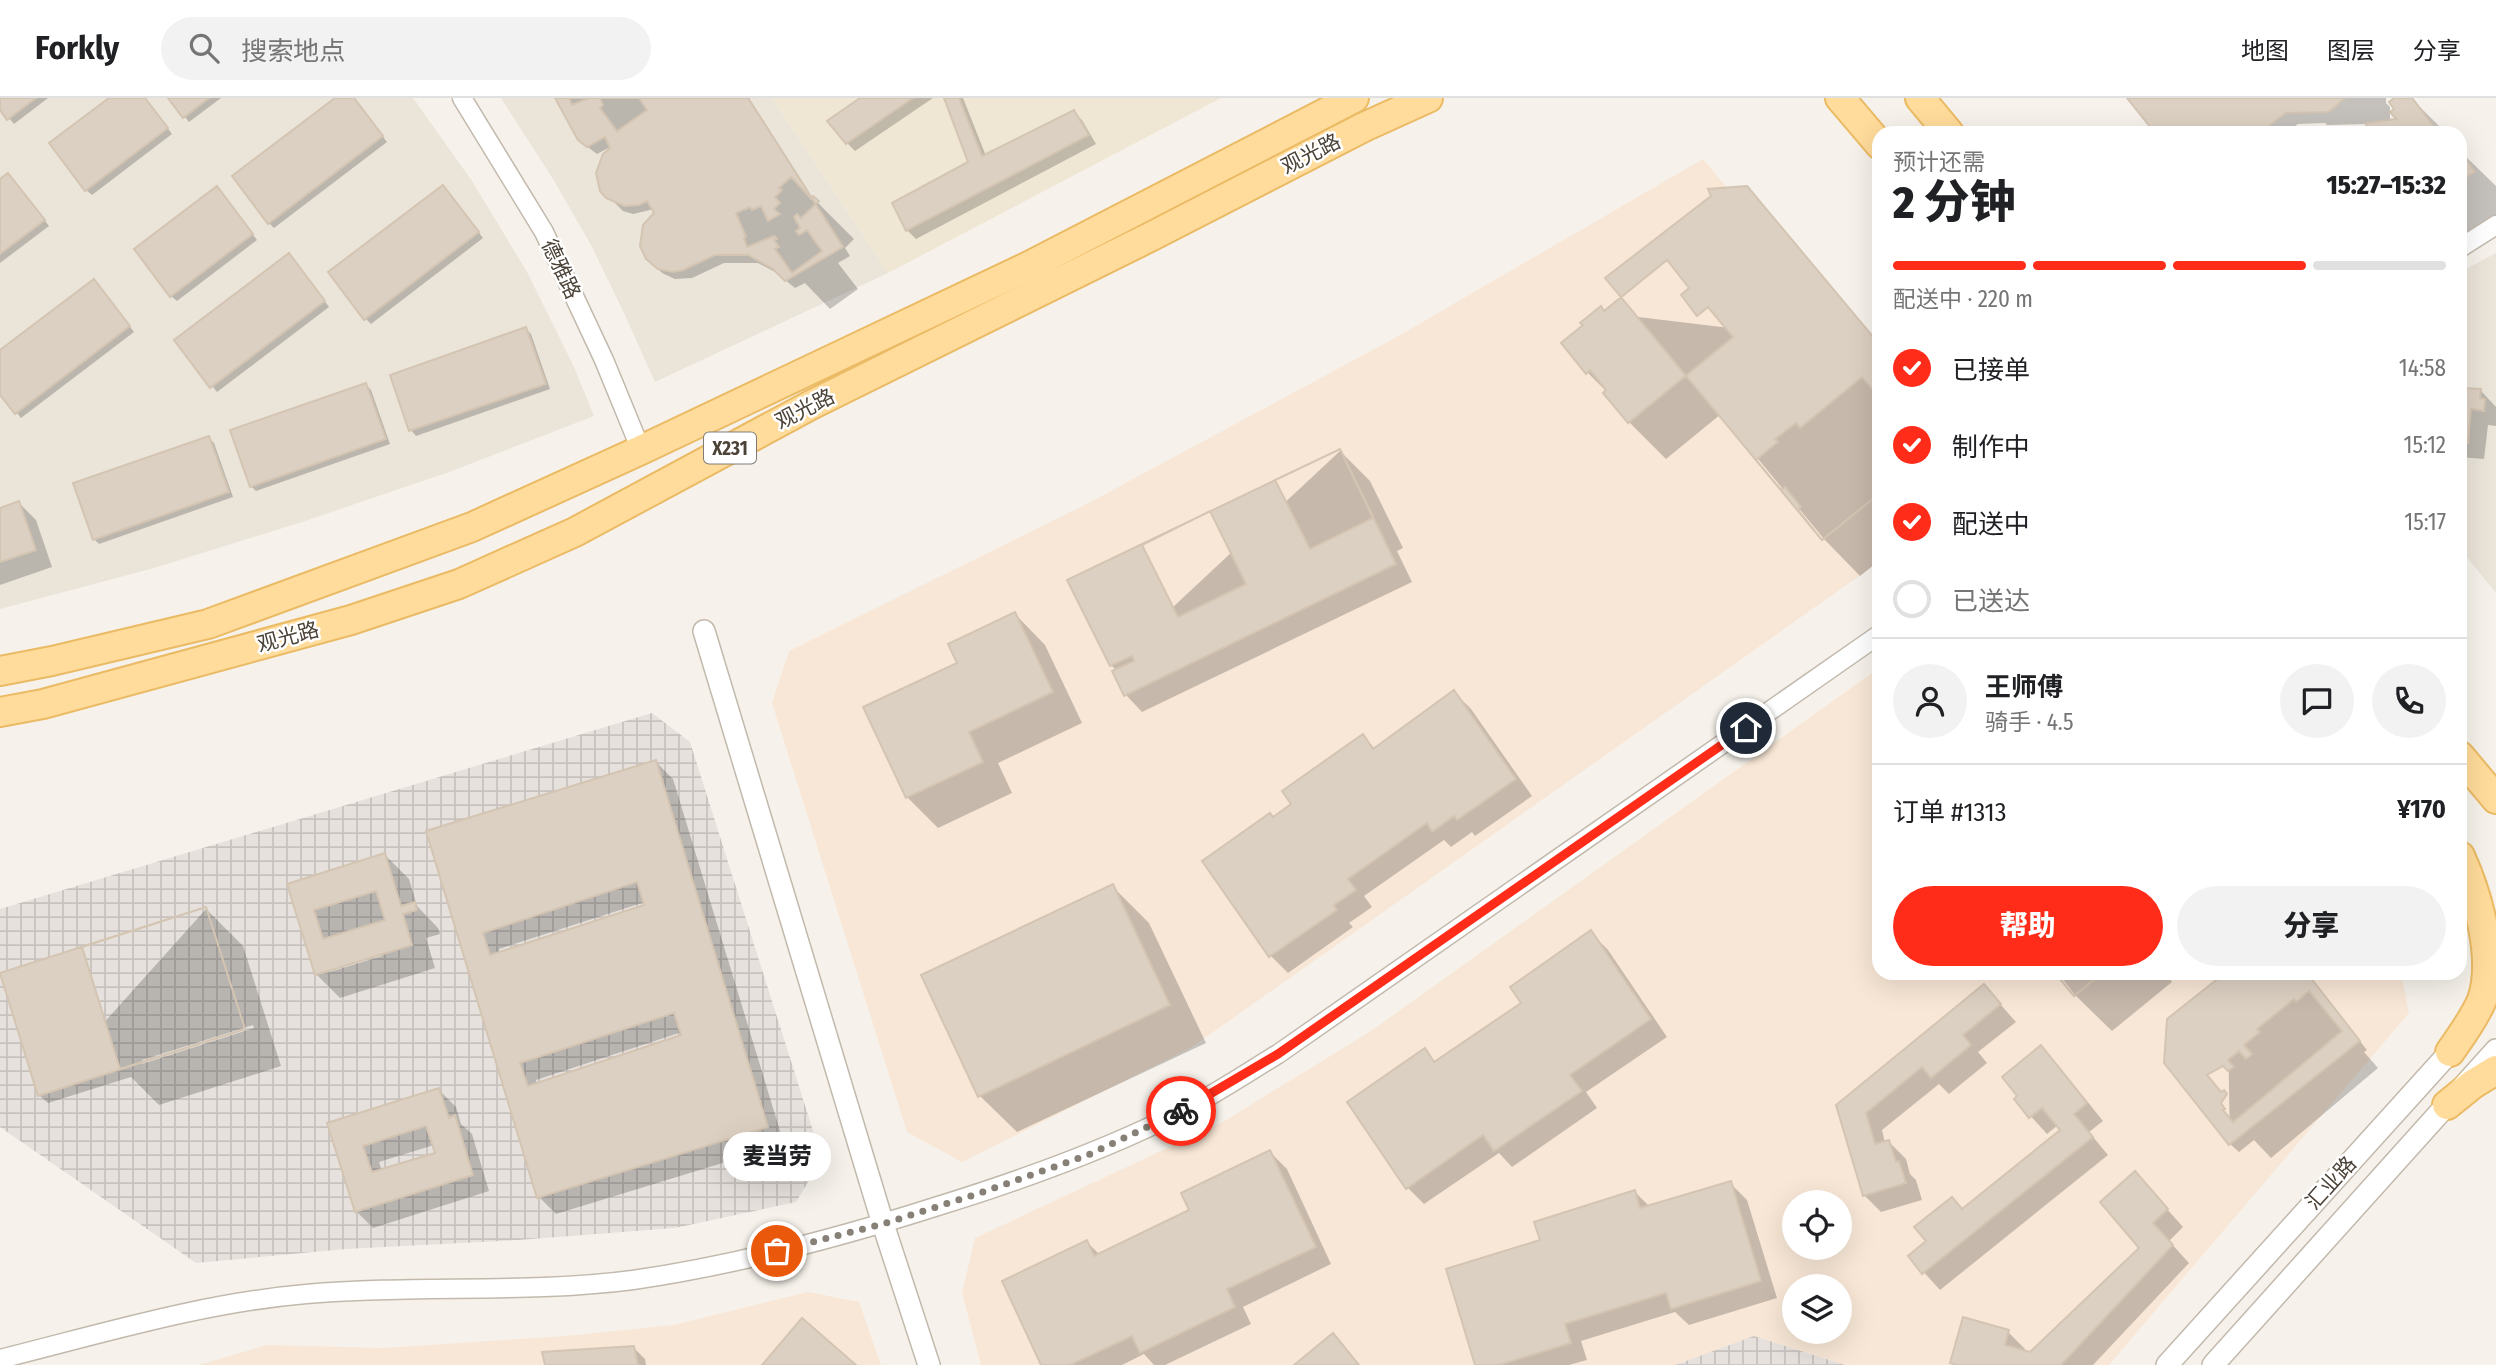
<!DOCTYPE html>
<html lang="zh">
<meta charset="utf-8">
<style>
:root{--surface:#fff;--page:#f2f2f2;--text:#202124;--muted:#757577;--line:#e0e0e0;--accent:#ff2c19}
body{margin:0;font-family:"Fira Sans Condensed","Noto Sans SC",sans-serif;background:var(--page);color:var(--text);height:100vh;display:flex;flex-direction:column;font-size:26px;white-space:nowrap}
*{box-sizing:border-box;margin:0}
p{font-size:23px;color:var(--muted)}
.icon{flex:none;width:38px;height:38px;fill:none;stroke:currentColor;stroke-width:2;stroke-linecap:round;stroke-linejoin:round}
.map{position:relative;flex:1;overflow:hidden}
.details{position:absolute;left:1872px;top:28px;width:595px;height:854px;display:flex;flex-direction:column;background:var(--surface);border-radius:21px;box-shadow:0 7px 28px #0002}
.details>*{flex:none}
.controls{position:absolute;left:1782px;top:1092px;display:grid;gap:14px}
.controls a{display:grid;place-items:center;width:70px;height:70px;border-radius:50%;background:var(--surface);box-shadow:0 7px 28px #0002;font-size:35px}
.pin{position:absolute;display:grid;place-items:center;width:60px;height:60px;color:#fff;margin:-30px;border:4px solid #fff;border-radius:50%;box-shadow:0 2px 7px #0007}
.courier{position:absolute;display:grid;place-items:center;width:70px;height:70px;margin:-35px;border:5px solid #ff2c19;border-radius:50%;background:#fff;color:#222;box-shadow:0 2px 9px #0007}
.bubble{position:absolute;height:49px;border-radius:24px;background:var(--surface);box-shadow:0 7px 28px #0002;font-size:23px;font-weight:800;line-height:49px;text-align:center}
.head em{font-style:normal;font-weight:800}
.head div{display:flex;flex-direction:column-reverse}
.head{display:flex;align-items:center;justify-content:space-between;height:119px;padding:0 21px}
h1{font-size:46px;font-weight:800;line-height:52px}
.bar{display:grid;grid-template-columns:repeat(4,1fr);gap:10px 7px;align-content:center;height:84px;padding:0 21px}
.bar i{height:9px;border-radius:5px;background:var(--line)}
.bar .on{background:var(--accent)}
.bar p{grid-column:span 4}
.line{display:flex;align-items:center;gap:18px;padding:0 21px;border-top:2px solid var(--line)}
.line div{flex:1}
.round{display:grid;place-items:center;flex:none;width:74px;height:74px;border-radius:37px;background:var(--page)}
ol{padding:0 21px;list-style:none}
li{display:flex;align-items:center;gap:21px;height:77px}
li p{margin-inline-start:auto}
li .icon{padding:7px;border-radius:50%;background:var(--accent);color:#fff;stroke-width:4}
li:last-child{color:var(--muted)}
li i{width:38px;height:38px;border:4px solid var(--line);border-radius:50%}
.action{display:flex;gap:14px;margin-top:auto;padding:14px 21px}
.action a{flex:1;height:80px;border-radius:42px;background:var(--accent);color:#fff;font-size:28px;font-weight:800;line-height:80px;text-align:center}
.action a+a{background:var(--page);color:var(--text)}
header{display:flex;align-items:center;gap:42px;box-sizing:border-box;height:98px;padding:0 35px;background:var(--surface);border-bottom:2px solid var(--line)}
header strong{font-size:33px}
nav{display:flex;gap:38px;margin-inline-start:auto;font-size:24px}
.search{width:490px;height:63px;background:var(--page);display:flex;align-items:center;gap:18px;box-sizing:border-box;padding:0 24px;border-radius:38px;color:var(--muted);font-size:26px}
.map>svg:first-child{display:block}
.residential{fill:#eae4d9}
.commercial{fill:#f8e7d6;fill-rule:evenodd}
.industrial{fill:url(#industrial-grid)}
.education{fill:#f0e6d4}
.shadow{fill:#0003;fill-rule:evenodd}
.building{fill:#dcd0c2;stroke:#d4c4b2;stroke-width:2;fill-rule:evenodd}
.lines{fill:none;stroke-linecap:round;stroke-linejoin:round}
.minor-casing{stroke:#c2b9ac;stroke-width:21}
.tertiary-casing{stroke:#c2b9ac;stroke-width:24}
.primary-casing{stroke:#ebba64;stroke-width:32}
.minor{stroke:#fff;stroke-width:18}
.tertiary{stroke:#fff;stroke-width:21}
.primary{stroke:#ffdc9b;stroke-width:28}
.done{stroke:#878077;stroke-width:7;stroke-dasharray:0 12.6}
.route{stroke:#ff2c19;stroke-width:9}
.labels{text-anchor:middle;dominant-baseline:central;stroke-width:5;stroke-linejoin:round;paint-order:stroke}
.shield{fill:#fff;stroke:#817b74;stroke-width:2}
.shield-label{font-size:19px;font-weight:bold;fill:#4b4238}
.street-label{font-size:21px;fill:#4b4238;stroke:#fff}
</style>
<header>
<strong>Forkly</strong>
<div class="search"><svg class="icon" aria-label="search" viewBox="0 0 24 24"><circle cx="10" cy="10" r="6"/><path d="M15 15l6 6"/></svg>搜索地点</div>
<nav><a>地图</a><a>图层</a><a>分享</a></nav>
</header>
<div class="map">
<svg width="2496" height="1267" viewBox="0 0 2496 1267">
<defs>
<pattern id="industrial-grid" width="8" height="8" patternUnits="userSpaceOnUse" patternTransform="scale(1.75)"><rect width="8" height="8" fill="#e6e1dc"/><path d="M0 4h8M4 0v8" fill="none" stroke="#c7c2be"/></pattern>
</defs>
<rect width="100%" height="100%" fill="#f6f2eb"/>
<path class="residential" d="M0 0H413L472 83 527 174 574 269 594 318 449 374 302 424 154 470 0 511Z
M501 0H772L888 175 655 284 624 215 591 147 553 81Z
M2496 155V495L2461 452 2460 174Z"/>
<path class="commercial" d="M1703 61 1879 271V464L1192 949 962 1064 907 1034 772 605 789 553 1083 408 1395 240Z
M1879 570 1880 875H2401L2409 915 2109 1267H1845L1754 1238 1675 1267H981L962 1195 975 1140 1223 1024 1371 933ZM1794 1104H1839V1150H1794ZM1794 1188H1839V1234H1794Z
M808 1194 859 1204 881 1267H199L267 1247 382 1250 566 1238 674 1227Z"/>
<path class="industrial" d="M652 615 690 644 822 1061 796 1104 675 1130 518 1142 346 1151 196 1165 0 1029V811Z
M1754 1238 1845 1267H1675Z"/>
<path class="education" d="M772 0H1221L888 175Z"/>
<path class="shadow" d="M0 0H48L14 26 0 9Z
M112 0H145L172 36 92 97 86 92Z
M170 0H221L189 24Z
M338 0H353L387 44 274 130 269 125Z
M556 0H749L809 94 795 81 811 102 813 100 854 141 845 150 850 158 838 165 858 191 830 211 805 185 795 190 775 174 758 165H724L692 180 675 181 662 175 648 160 656 115 654 111 633 116 623 113 602 92 612 48 597 56 589 50 579 41Z
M863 0H933L855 53 847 45Z
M946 0H963L986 58 1073 14 1082 22 1096 46 916 141 907 132 971 65Z
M2129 0H2386V5L2390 9V24L2399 23 2394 13 2397 0H2411L2446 35H2368V26L2327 27 2325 25 2298 26 2286 35H2157Z
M2460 53 2496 88V125L2460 149Z
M14 82 49 128 0 165V83Z
M448 94 483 140 371 226 365 220Z
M222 96 257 142 177 203 171 198Z
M294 162 329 209 217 294 177 243Z
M99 188 134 234 21 320 0 294V254Z
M1605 215 1880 248V462L1860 478 1824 441 1721 316 1666 361 1629 324 1607 294 1587 274Z
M526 231 531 236 550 291 416 338 411 332 392 278Z
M2460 267 2466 273 2465 292 2481 293 2496 309V328L2488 327 2484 361 2460 359Z
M366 287 371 292 390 346 256 393 251 388Z
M209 340 214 345 233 399 99 446 94 441Z
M1340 353 1370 383 1403 450 1397 453 1412 484 1142 614 1126 597 1117 573 1111 567Z
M19 405 36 422 52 469 0 487V412Z
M1015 516 1045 547 1082 625 998 665 1012 695 938 730 907 699 959 566Z
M1454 594 1471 611 1532 698 1475 738 1472 734 1451 749 1444 742 1364 798 1372 809 1349 825 1353 829 1288 875 1271 858 1204 763 1294 706 1363 638 1376 652Z
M656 664 673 681 784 1046 556 1116 539 1099 428 735ZM645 804 646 808 500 856 499 851ZM682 934 684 938 537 986 536 982Z
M385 757 409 781 417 808 438 830 440 836 426 840 435 870 340 900 316 876 289 787ZM381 854 382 858 323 876 322 873Z
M1112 788 1149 825 1206 945 1017 1034 980 998Z
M206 811 243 848 281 968 159 1007 131 979 48 1005 39 997ZM253 927 254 930 142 966V962Z
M1591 835 1608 852 1667 939 1586 994 1597 1010 1512 1069 1499 1055 1424 1106 1407 1089 1424 953 1436 965 1523 905Z
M2058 875H2173L2168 879 2172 884 2112 933 2075 897Z
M2227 875H2306L2367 952 2364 954 2378 970 2271 1060 2254 1042 2239 1054 2230 1046Z
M1984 888 2016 924 1978 954 1987 965 1949 996 1939 986 1882 1032 1885 1045 1889 1044 1906 1061 1910 1076 1916 1082 1922 1102 1881 1114 1864 1097 1838 1007Z
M2041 950 2058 967 2103 1023 2089 1034 2108 1057 1940 1192 1910 1159 2062 1032 2058 1027 2047 1036 2016 1002Z
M439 992 456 1009 461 1026 472 1036 489 1093 373 1130 356 1113 329 1026ZM434 1047 437 1056 382 1073 379 1064Z
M1270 1054 1287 1071 1331 1166 1243 1209 1251 1226 1165 1267H1154L1144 1256 1122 1267H1043L1087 1144 1100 1157 1191 1113Z
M1730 1085 1747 1102 1777 1200 1689 1227 1675 1214 1581 1243 1587 1262 1569 1267H1476L1542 1143 1635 1094 1650 1109Z
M2151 1093 2183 1129 2169 1143 2189 1165 2093 1267H1954L1952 1264 2008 1234 2025 1251 2024 1255 2030 1256 2141 1150Z
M634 1250 645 1261 646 1267H547Z"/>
<path class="building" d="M0 0H36L7 22 0 12Z
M109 0H145L168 30 85 93 49 45Z
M168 0H209L183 20Z
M335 0H354L383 38 268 126 232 78Z
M555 0H748L843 149 785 183 773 171 748 157H715L683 172 673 174 658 171 646 161 640 148 643 127 654 115 647 103 639 107 624 108 606 100 600 93 596 75 603 56 610 50 605 39 587 49 578 42Z
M569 0H589L572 7Z
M600 0H639L647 12 617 33 600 10 603 7Z
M860 0H913L846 46 827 23Z
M944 0H959L982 58 1074 12 1089 37 906 133 892 105 968 64Z
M2127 0H2345L2329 14 2286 15 2260 35H2155Z
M2394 0H2412L2439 35H2367L2366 25 2396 21 2390 14 2394 11 2389 4Z
M2460 52 2475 74 2460 83Z
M8 75 45 122 0 156V81Z
M791 79 811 100 813 98 819 103 801 120 797 116 794 119 800 130 796 133 799 137 807 132 822 153 792 175 775 151 779 149 774 142 777 141 774 138 747 149 744 140 746 139 736 115 750 109 752 112 761 108 768 123 780 116 774 111 780 105 775 99 782 92 779 90Z
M443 87 479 134 364 222 328 174Z
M217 88 253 136 170 199 134 151Z
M1747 88 1880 247V395L1822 442 1605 180 1711 98 1708 91Z
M289 155 325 203 210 290 174 242Z
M1667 162 1689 190 1681 197 1697 218 1708 209 1733 239 1628 325 1603 295 1606 292 1590 272 1586 276 1561 245 1583 227 1580 225 1601 208 1604 213Z
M94 181 130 228 15 316 0 297V252Z
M526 229 546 286 409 333 390 277Z
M1862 279 1880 300V311L1876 314 1880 319V395L1822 442 1798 412 1801 409 1785 389 1781 392 1756 362 1778 344 1775 341 1796 325 1800 330Z
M366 285 386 341 250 389 230 332Z
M2460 290 2481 291 2480 300 2485 301 2484 313 2471 311 2468 345H2460Z
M209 338 229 394 93 442 73 385Z
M1340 351 1396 466 1124 598 1112 573 1134 563 1132 558 1110 568 1067 482Z
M1340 351 1373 420 1310 451 1275 382Z
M19 403 36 452 0 464V410Z
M1210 413 1246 486 1178 519 1142 447Z
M1015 514 1053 594 969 634 983 664 906 700 863 609 957 565 948 546Z
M1454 592 1516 681 1457 722 1454 718 1432 734 1427 725 1348 781 1356 792 1334 807 1337 812 1269 859 1202 763 1270 715 1273 719 1291 706 1282 693 1363 636 1373 651Z
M656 662 768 1029 537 1100 426 733ZM637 784 644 807 490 857 483 835ZM674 915 681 937 528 988 520 965Z
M385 755 401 808 415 804 417 812 403 816 412 847 315 877 287 786ZM376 793 385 822 323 841 314 812Z
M1113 786 1170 907 978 999 921 877Z
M206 809 245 931 120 971 82 849Z
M206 809 245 931 38 998 0 875Z
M1591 832 1651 921 1570 977 1582 993 1494 1053 1483 1037 1406 1091 1347 1004 1425 950 1434 964 1521 905 1510 889Z
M2055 875H2102L2074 898Z
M2055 875H2102L2074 898Z
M2225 875H2307L2360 943 2229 1047 2164 965 2167 921Z
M1984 886 2001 906 1963 937 1971 947 1931 980 1922 969 1866 1015 1875 1046 1889 1042 1896 1064 1899 1063 1906 1085 1863 1098 1836 1007Z
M2309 893 2342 933 2233 1024 2223 1012 2225 1011 2221 1005 2227 996 2224 992 2221 994 2207 977 2223 968 2228 973 2234 969 2228 962 2239 953 2246 961 2252 956 2244 947 2260 934 2257 931 2294 901 2296 904Z
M2041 947 2087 1005 2074 1016 2093 1039 1922 1176 1908 1158 1926 1143 1914 1129 1952 1099 1962 1111 2060 1032 2042 1010 2029 1020 2014 1001 2017 998 2002 979Z
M439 990 449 1020 455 1017 473 1077 355 1114 327 1025ZM426 1028 435 1055 372 1074 363 1048Z
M1270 1052 1316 1149 1227 1191 1235 1209 1140 1255 1132 1238 1070 1267H1041L1002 1183 1087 1142 1094 1158 1189 1112 1181 1095Z
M2135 1073 2168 1111 2153 1125 2173 1147 2061 1267H1957L1950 1265 1963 1219 2009 1232 2005 1247 2030 1254 2139 1150 2100 1104Z
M1731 1083 1761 1183 1671 1211 1666 1195 1565 1226 1571 1245 1499 1267H1475L1446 1171 1540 1142 1534 1124 1635 1092 1640 1110Z
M802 1220 856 1267H762Z
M1333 1235 1359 1267H1294Z
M634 1248 638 1267H545L542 1254Z"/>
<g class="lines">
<g class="minor-casing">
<path id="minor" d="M462 0 544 134 604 262 641 352
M2460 150 2496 127
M0 1261C101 1236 202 1205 306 1196 415 1186 525 1196 633 1182 737 1167 838 1140 938 1108 1022 1082 1107 1052 1186 1011 1217 995 1247 975 1278 956L1880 536"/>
</g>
<g class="tertiary-casing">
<path id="tertiary" d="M704 533 883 1126 929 1267
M2167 1267 2459 944
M2213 1267 2496 952"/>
</g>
<g class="primary-casing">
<path id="primary" d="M1840 0 1880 47
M1920 0 1949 35
M0 573 52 563 208 526 472 429 641 352 1031 167 1354 0
M0 614 43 606 351 522 459 486 575 434 811 307 1152 138 1364 29 1428 0
M2460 658 2496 701
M2450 954C2461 938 2474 921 2482 902 2496 861 2478 797 2460 758
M2447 1007 2473 986 2496 972"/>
</g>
<use href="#minor" class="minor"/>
<use href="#tertiary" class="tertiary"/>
<use href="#primary" class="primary"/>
</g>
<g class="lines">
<path class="done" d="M777 1153 883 1126 980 1095 1088 1057 1181 1013"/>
<path class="route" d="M1181 1013 1278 956 1746 630"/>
</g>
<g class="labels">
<rect class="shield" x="704" y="334.5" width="52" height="31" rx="5"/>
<g class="shield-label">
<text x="730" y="350">X231</text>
</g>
<g class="street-label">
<text transform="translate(1311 56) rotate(-27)">观光路</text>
<text transform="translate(561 171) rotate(65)">德雅路</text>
<text transform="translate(805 311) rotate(-27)">观光路</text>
<text transform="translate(288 539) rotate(-15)">观光路</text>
<text transform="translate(2331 1085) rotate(-48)">汇业路</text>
</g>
</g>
</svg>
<div class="controls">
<a><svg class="icon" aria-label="locate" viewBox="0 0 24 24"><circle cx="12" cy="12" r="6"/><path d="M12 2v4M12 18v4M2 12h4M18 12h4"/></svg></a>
<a><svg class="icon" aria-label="layers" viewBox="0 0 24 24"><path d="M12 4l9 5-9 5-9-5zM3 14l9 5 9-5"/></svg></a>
</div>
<div class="pin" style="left:777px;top:1153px;background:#ea580c"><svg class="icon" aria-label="bag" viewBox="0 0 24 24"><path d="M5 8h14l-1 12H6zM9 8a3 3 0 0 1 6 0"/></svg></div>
<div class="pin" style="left:1746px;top:630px;background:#1f2937"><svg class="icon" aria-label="home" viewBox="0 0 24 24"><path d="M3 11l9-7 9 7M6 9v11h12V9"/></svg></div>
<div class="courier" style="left:1181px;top:1013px"><svg class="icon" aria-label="bike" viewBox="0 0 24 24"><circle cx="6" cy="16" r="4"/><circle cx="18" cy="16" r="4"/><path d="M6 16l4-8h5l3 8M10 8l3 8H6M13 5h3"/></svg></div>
<div class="bubble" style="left:723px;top:1034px;width:108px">麦当劳</div>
<section class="details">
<div class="head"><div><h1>2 分钟</h1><p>预计还需</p></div><em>15:27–15:32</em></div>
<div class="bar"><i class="on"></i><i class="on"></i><i class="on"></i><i></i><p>配送中 · 220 m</p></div>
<ol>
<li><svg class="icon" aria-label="check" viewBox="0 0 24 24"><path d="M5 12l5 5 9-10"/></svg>已接单<p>14:58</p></li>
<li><svg class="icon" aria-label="check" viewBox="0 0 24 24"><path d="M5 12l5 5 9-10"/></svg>制作中<p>15:12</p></li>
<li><svg class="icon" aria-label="check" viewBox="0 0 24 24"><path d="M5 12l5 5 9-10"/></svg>配送中<p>15:17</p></li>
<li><i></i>已送达</li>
</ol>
<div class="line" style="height:126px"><a class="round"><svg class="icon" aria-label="person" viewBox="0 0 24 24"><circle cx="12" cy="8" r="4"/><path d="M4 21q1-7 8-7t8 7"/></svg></a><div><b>王师傅</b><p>骑手 · 4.5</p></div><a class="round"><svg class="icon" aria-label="chat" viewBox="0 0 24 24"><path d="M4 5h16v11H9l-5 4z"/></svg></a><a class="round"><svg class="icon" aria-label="phone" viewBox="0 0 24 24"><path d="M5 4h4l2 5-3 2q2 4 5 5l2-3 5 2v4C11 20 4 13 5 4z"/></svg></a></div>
<div class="line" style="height:91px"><div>订单 #1313</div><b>¥170</b></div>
<div class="action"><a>帮助</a><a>分享</a></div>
</section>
</div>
